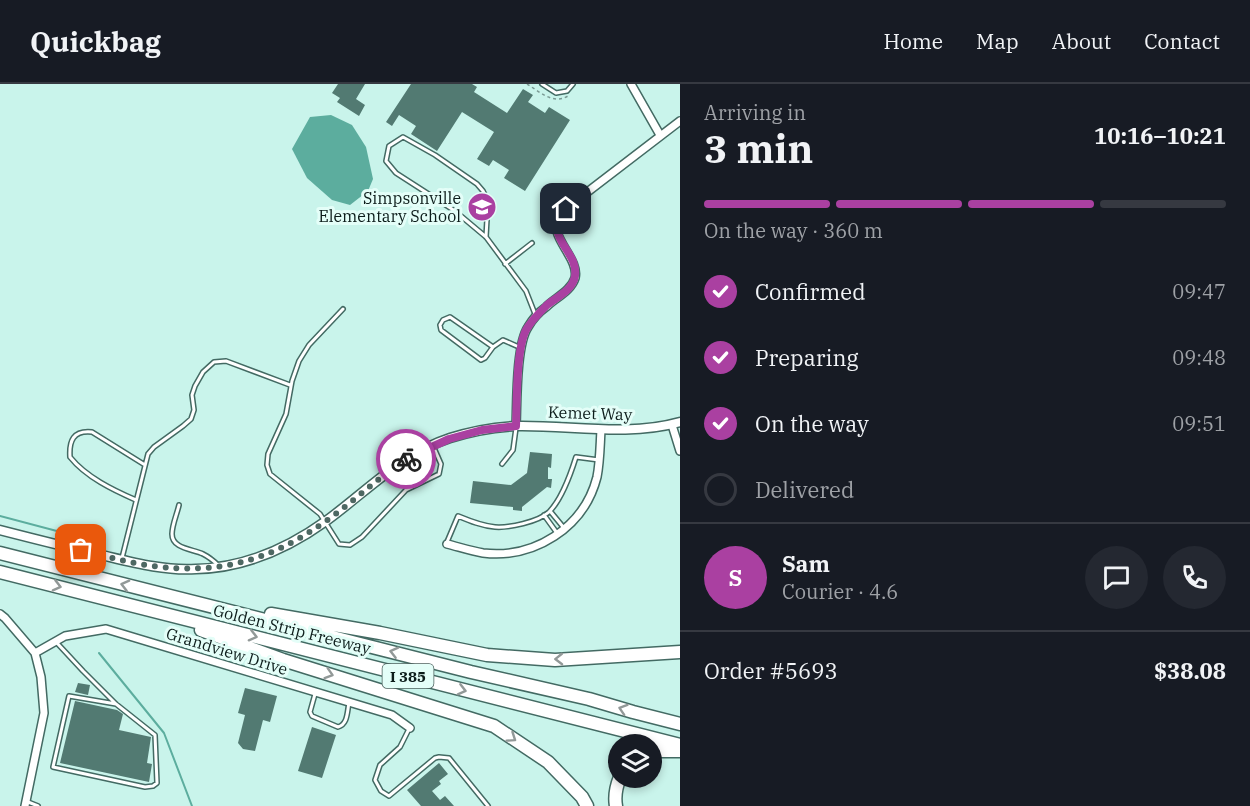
<!DOCTYPE html>
<meta charset="utf-8">
<style>
:root{--surface:#171b24;--page:#242831;--text:#f1f3f6;--muted:#9ea1a6;--line:#363941;--accent:#aa40a1}
body{margin:0;font-family:"IBM Plex Serif",serif;background:var(--page);color:var(--text);height:100vh;display:flex;flex-direction:column;font-size:22px;white-space:nowrap}
*{box-sizing:border-box;margin:0}
p{font-size:20px;color:var(--muted)}
.icon{flex:none;width:33px;height:33px;fill:none;stroke:currentColor;stroke-width:2;stroke-linecap:round;stroke-linejoin:round}
.map{position:relative;flex:1;overflow:hidden}
.details{display:flex;flex-direction:column;background:var(--surface);width:570px}
.details>*{flex:none}
.controls{position:absolute;left:608px;top:650px;display:grid;gap:12px}
.controls a{display:grid;place-items:center;width:54px;height:54px;border-radius:50%;background:var(--surface);box-shadow:0 3px 9px #0003;font-size:30px}
.pin{position:absolute;display:grid;place-items:center;width:51px;height:51px;color:#fff;margin:-26px;border-radius:12px;box-shadow:0 3px 9px #0006}
.courier{position:absolute;display:grid;place-items:center;width:60px;height:60px;margin:-30px;border:4px solid #aa40a1;border-radius:50%;background:#fff;color:#222;box-shadow:0 2px 8px #0007}
.overview em{font-style:normal;font-weight:700}
.overview div{display:flex;flex-direction:column-reverse}
.overview{display:flex;align-items:center;justify-content:space-between;height:102px;padding:0 24px}
h1{font-size:39px;font-weight:700;line-height:45px}
.bar{display:grid;grid-template-columns:repeat(4,1fr);gap:9px 6px;align-content:center;height:72px;padding:0 24px}
.bar i{height:8px;border-radius:4px;background:var(--line)}
.bar .active{background:var(--accent)}
.bar p{grid-column:span 4}
.line{display:flex;align-items:center;gap:15px;padding:0 24px;border-top:2px solid var(--line)}
.line div{flex:1}
.round{display:grid;place-items:center;flex:none;width:63px;height:63px;border-radius:32px;background:var(--page)}
ol{padding:0 24px;list-style:none}
li{display:flex;align-items:center;gap:18px;height:66px}
li p{margin-inline-start:auto}
li .icon{padding:6px;border-radius:50%;background:var(--accent);color:#fff;stroke-width:4}
li:last-child{color:var(--muted)}
li i{width:33px;height:33px;border:3px solid var(--line);border-radius:50%}
header{display:flex;align-items:center;gap:36px;box-sizing:border-box;height:84px;padding:0 30px;background:var(--surface);border-bottom:2px solid var(--line)}
header strong{font-size:28px}
nav{display:flex;gap:33px;margin-inline-start:auto;font-size:21px}
main{display:flex;flex:1;min-height:0}
.map>svg:first-child{display:block}
.water{fill:#5cad9e}
.lines{fill:none;stroke-linecap:round;stroke-linejoin:round}
.stream{stroke:#5cad9e;stroke-width:2}
.building{fill:#527a72}
.service-casing{stroke:#436a63;stroke-width:6}
.minor-casing{stroke:#436a63;stroke-width:10}
.tertiary-casing{stroke:#436a63;stroke-width:11}
.motorway-casing{stroke:#436a63;stroke-width:15}
.path{stroke:#7a9a94;stroke-width:1.5;stroke-dasharray:3 3;stroke-linecap:butt}
.service{stroke:#fff;stroke-width:3}
.minor{stroke:#fff;stroke-width:7}
.tertiary{stroke:#fff;stroke-width:8}
.motorway{stroke:#fff;stroke-width:12}
.oneway{stroke:#929998}
.done{stroke:#4e6863;stroke-width:6;stroke-dasharray:0 10.8}
.route{stroke:#aa40a1;stroke-width:8}
.labels{text-anchor:middle;dominant-baseline:central;stroke-width:6;stroke-linejoin:round;paint-order:stroke}
.shield{fill:#e4fef8;stroke:#4d605d;stroke-width:1.5}
.shield-label{font-size:15px;font-weight:bold;fill:#0c1c1a}
.poi-label{font-size:16px;fill:#0c1c1a;stroke:#e4fef8;text-anchor:end}
.street-label{font-size:16px;fill:#0c1c1a;stroke:#e4fef8}
</style>
<header>
<strong>Quickbag</strong>
<nav><a>Home</a><a>Map</a><a>About</a><a>Contact</a></nav>
</header>
<main>
<div class="map">
<svg width="680" height="722" viewBox="0 0 680 722">
<rect width="100%" height="100%" fill="#c9f4eb"/>
<path class="water" d="M331 31 352 41 366 63 373 95 368 107 350 121 332 116 307 94 292 65 310 33Z"/>
<g class="lines">
<path class="stream" d="M0 432 87 455
M99 569 164 649 192 722"/>
</g>
<path class="building" d="M338 0H365L356 15 365 21 359 32 337 18 340 14 332 9Z
M411 0H472L477 3 474 8 507 29 523 5 533 11 528 18 545 29 549 23 570 36 525 107 504 94 509 86 493 76 489 82 477 75 494 48 462 28 437 67 411 50 416 42 399 31 392 42 386 38Z
M530 368 552 370 551 384 548 383V395H552L551 404 547 403 522 423V427L513 426V423L470 419 473 397 511 401 527 389Z
M78 599 90 601 88 611 75 608Z
M245 604 277 612 270 638 263 636 255 667 243 665 238 659 245 631 238 629Z
M75 617 117 626 123 630 119 646 151 653 147 679 152 680 149 698 60 679Z
M312 643 336 651 322 694 298 687Z
M439 679 448 690 439 697 441 700 432 707 440 716 445 712 454 722H421L407 706Z"/>
<g class="lines">
<g class="service-casing">
<path id="service" d="M542 0 556 9 567 7 573 0
M549 122 559 130
M486 153 488 117 483 107 477 100 435 71 403 53 389 62 386 77 396 89 455 127 486 153 526 207 535 230
M505 180 532 159
M343 225 309 261 299 277 292 297 286 330 268 370 267 381 270 390 320 430 339 460 350 461 362 453 406 406 439 390 441 380 434 364
M493 263 485 274 481 276 441 246 440 241 443 236 450 233 493 263 503 256 519 263
M502 380 513 366 516 344
M136 416C113 406 86 393 70 373 69 357 73 346 92 348L145 381
M179 421C177 430 172 441 172 450 172 465 193 465 203 470 209 473 214 477 219 482
M550 427 564 444
M544 431 557 449
M447 458 458 432C470 437 482 442 495 443 509 444 538 438 549 428 561 416 571 389 576 373L599 376
M122 474 148 370 154 363 183 342 191 335 194 326 192 311 195 302 203 288 214 278 226 277 290 301
M57 559 83 587 116 620 155 651 157 699 153 702 145 703 53 683 69 612 116 620
M315 610 310 628 312 632 338 643C348 640 347 628 349 619
M409 645 400 663 380 681 375 696 381 707 389 712 435 674 439 673 449 674 488 722
M28 718 38 722"/>
</g>
<g class="minor-casing">
<path id="minor" d="M631 0 660 51
M672 341 680 367
M516 342C517 319 516 261 528 243 532 236 539 228 546 223 555 214 571 207 575 194 580 173 545 151 560 131 565 125 571 120 577 116L680 37
M447 460C459 463 471 467 483 469 534 475 584 444 597 393 600 378 600 362 601 346
M0 530 5 534 35 569 41 593 44 629 25 722
M35 569 65 552 106 545 392 631 410 644"/>
</g>
<g class="tertiary-casing">
<path id="tertiary" d="M0 446C35 455 71 464 106 472 135 479 166 487 196 485 244 484 287 465 326 437 366 408 401 370 450 354 472 347 494 343 517 342 572 341 626 353 680 338"/>
</g>
<g class="motorway-casing">
<path id="motorway" d="M0 469 471 588 589 615 633 628 680 640
M0 488 680 661
M271 530 380 549 487 571 555 576 680 568
M201 546 283 576 494 642 548 678 582 713 587 722
M651 667H680
M616 722C614 711 616 703 620 693"/>
</g>
<path class="path" d="M527 0C540 8 553 21 568 12"/>
<use href="#service" class="service"/>
<use href="#minor" class="minor"/>
<use href="#tertiary" class="tertiary"/>
<use href="#motorway" class="motorway"/>
</g>
<defs><path id="oneway-chevron" d="M-2-3.5L2.5 0L-2 3.5" fill="none" stroke-width="1.6" stroke-linecap="round" stroke-linejoin="round" transform="scale(1.5)"/></defs>
<g class="oneway">
<use href="#oneway-chevron" transform="translate(125 501) rotate(-166)"/>
<use href="#oneway-chevron" transform="translate(57 502) rotate(14)"/>
<use href="#oneway-chevron" transform="translate(253 552) rotate(14)"/>
<use href="#oneway-chevron" transform="translate(394 568) rotate(-166)"/>
<use href="#oneway-chevron" transform="translate(559 575) rotate(179)"/>
<use href="#oneway-chevron" transform="translate(329 590) rotate(17)"/>
<use href="#oneway-chevron" transform="translate(462 606) rotate(14)"/>
<use href="#oneway-chevron" transform="translate(623 625) rotate(-162)"/>
<use href="#oneway-chevron" transform="translate(512 654) rotate(34)"/>
</g>
<g class="lines">
<path class="done" d="M81 466C105 472 129 479 153 482 220 491 271 476 326 437 354 417 378 394 406 375"/>
<path class="route" d="M406 375 449 355 482 346 516 342C517 318 516 266 526 246 531 237 540 228 547 221 557 213 573 206 575 192 579 166 540 152 566 125"/>
</g>
<defs>
<g id="school-disc" transform="scale(1.5)"><circle r="9.5" fill="#aa40a1" stroke="#e4fef8"/><path d="M0-5L7-2L0 1L-7-2ZM-4 1L0 2.5L4 1V4Q0 6-4 4Z" fill="#fff"/></g>
</defs>
<g fill-rule="evenodd">
<use href="#school-disc" x="482" y="123"/>
</g>
<g class="labels">
<rect class="shield" x="382.5" y="580" width="51" height="24" rx="4.5"/>
<g class="shield-label">
<text x="408" y="592">I 385</text>
</g>
<g class="poi-label">
<text x="461" y="114">Simpsonville<tspan x="461" dy="18">Elementary School</tspan></text>
</g>
<g class="street-label">
<text transform="translate(590 329) rotate(2)">Kemet Way</text>
<text transform="translate(292 545) rotate(14)">Golden Strip Freeway</text>
<text transform="translate(227 567) rotate(17)">Grandview Drive</text>
</g>
</g>
</svg>
<div class="controls">
<a><svg class="icon" aria-label="layers" viewBox="0 0 24 24"><path d="M12 4l9 5-9 5-9-5zM3 14l9 5 9-5"/></svg></a>
</div>
<div class="pin" style="left:81px;top:466px;background:#ea580c"><svg class="icon" aria-label="bag" viewBox="0 0 24 24"><path d="M5 8h14l-1 12H6zM9 8a3 3 0 0 1 6 0"/></svg></div>
<div class="pin" style="left:566px;top:125px;background:#1f2937"><svg class="icon" aria-label="home" viewBox="0 0 24 24"><path d="M3 11l9-7 9 7M6 9v11h12V9"/></svg></div>
<div class="courier" style="left:406px;top:375px"><svg class="icon" aria-label="bike" viewBox="0 0 24 24"><circle cx="6" cy="16" r="4"/><circle cx="18" cy="16" r="4"/><path d="M6 16l4-8h5l3 8M10 8l3 8H6M13 5h3"/></svg></div>
</div>
<section class="details">
<div class="overview"><div><h1>3 min</h1><p>Arriving in</p></div><em>10:16–10:21</em></div>
<div class="bar"><i class="active"></i><i class="active"></i><i class="active"></i><i></i><p>On the way · 360 m</p></div>
<ol>
<li><svg class="icon" aria-label="check" viewBox="0 0 24 24"><path d="M5 12l5 5 9-10"/></svg>Confirmed<p>09:47</p></li>
<li><svg class="icon" aria-label="check" viewBox="0 0 24 24"><path d="M5 12l5 5 9-10"/></svg>Preparing<p>09:48</p></li>
<li><svg class="icon" aria-label="check" viewBox="0 0 24 24"><path d="M5 12l5 5 9-10"/></svg>On the way<p>09:51</p></li>
<li><i></i>Delivered</li>
</ol>
<div class="line" style="height:108px"><b class="round" style="background:var(--accent);color:#fff">S</b><div><b>Sam</b><p>Courier · 4.6</p></div><a class="round"><svg class="icon" aria-label="chat" viewBox="0 0 24 24"><path d="M4 5h16v11H9l-5 4z"/></svg></a><a class="round"><svg class="icon" aria-label="phone" viewBox="0 0 24 24"><path d="M5 4h4l2 5-3 2q2 4 5 5l2-3 5 2v4C11 20 4 13 5 4z"/></svg></a></div>
<div class="line" style="height:78px"><div>Order #5693</div><b>$38.08</b></div>
</section>
</main>
